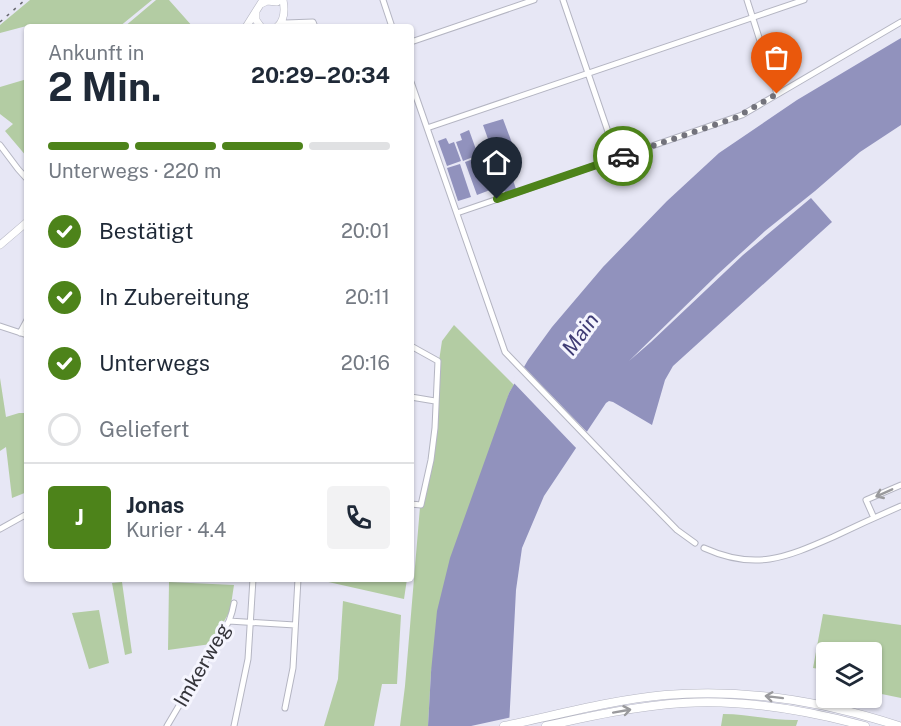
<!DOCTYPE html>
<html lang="de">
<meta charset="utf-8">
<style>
:root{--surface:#fff;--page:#f2f2f3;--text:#1f2937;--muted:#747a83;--line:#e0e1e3;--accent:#4d831a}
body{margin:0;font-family:"Public Sans",sans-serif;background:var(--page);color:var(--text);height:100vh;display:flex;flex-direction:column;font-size:22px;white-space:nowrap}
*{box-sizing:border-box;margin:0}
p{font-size:20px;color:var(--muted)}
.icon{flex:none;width:33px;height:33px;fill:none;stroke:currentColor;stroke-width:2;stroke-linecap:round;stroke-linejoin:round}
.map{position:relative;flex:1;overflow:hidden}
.side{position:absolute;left:24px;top:24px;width:390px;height:558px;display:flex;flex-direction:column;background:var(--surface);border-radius:6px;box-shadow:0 2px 4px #0004}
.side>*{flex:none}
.controls{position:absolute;left:816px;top:642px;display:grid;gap:12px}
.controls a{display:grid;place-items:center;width:66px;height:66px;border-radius:6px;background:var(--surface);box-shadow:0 2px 4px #0004;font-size:30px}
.pin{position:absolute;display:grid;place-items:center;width:51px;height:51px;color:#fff;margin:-62px -26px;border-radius:50% 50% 50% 0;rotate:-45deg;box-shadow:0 0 6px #0007}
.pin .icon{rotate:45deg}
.courier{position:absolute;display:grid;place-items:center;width:60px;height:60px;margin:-30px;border:4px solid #4d831a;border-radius:50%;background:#fff;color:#222;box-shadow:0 2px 8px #0007}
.headline em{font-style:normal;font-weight:700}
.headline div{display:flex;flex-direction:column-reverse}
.headline{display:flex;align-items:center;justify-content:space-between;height:102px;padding:0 24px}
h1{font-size:39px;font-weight:700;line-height:45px}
.bar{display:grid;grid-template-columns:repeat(4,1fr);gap:9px 6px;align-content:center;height:72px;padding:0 24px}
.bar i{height:8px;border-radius:4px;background:var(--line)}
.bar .on{background:var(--accent)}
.bar p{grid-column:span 4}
.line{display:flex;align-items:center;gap:15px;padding:0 24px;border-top:2px solid var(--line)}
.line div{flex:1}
.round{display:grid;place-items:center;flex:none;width:63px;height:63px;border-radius:6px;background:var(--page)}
ol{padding:0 24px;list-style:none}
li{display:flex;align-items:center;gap:18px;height:66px}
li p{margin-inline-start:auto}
li .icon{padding:6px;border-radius:50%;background:var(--accent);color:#fff;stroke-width:4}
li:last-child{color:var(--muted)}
li i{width:33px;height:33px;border:3px solid var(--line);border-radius:50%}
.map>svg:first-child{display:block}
.green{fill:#b3cca3}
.water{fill:#9192bd}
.pier{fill:#e7e7f5}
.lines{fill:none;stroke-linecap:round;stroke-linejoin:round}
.minor-casing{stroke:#b4b5c2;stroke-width:7}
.major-casing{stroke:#b4b5c2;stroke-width:8}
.highway-casing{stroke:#b4b5c2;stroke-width:9}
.minor{stroke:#fff;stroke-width:5}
.major{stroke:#fff;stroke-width:7}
.highway{stroke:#fff;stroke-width:8}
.rail{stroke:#676770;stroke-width:1.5;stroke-dasharray:3 6;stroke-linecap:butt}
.oneway{stroke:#9a9a9d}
.done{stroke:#73737c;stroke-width:6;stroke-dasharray:0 10.8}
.route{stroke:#4d831a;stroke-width:8}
.labels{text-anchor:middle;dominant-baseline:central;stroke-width:6;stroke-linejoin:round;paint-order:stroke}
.street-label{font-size:20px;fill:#35353b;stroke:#f5f5fe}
.water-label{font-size:21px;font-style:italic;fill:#3f3c75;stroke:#f5f5fe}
</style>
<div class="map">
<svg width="901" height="726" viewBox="0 0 901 726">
<rect width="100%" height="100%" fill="#e7e7f5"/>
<path class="green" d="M30 0H152L119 27H37L34 24 0 33V25Z
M156 0H169L193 27H124Z
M27 79V157L5 131 13 124 0 114V87Z
M454 325 514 385 509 393 431 672 428 726H400L405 686 420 507 428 484 439 361 442 341Z
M0 378 6 417 19 413H27V492L12 498 6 447 0 451Z
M315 579H407L404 599Z
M122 582 132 653 125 655 112 583Z
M169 582 234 585 230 611 211 644 168 650Z
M343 601 401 615 397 684H382L374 726H324L338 679Z
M99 610 109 663 89 669 72 613Z
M823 614 901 625V698L872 692V652H826V670L813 668Z
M723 714C748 714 773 721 798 720L796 726H721Z"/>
<path class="water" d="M901 38V125L860 152 815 191 765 231 718 274 629 361 651 342 743 255 811 198 832 222 673 366 665 380 652 425 613 402 609 401 606 403 544 496 522 548 516 590 509 726H428L431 672 437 611 450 558 509 393 528 360 552 327 603 267 667 201 719 153 797 100Z
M503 119 512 143 492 150 483 125Z
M469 130 478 155 463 161 456 142 462 140 460 134Z
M446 138 449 144 454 142 461 161 447 166 438 141Z
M505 156 516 189 505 193 494 160Z
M479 157 490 190 477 195 465 162Z
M460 164 471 197 458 201 447 168Z"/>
<path class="pier" d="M522 365 589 434 578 450 512 381Z
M512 717V726H471Z"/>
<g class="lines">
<g class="minor-casing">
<path id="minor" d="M383 0 392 27
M563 0 617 158
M747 0 777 94
M282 22 286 23 313 22 315 27
M411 42 534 0
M411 82 505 352 631 483 677 530 695 543
M427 128 804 0
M0 145 18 169 27 179
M457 213 742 115 901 22
M0 326 27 335
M20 333 27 320
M411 346 438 361 435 428 431 460 421 505 411 504
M411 397 435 401
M874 518 866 500 901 485
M0 529 27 514
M704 548C755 571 785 558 833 537 856 526 878 516 901 506
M229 621 295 625
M285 708 293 668 298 579
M167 726 229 621 232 612 234 603
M234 726 248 659 253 579"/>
</g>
<g class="major-casing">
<path id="major" d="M261 4 267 1 277 2
M256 12V20L261 27
M246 27 263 0
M277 27C285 20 285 10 283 0
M0 245 27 222"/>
</g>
<g class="highway-casing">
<path id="highway" d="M504 726C557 715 611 700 665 695 745 688 823 701 899 726
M546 726C591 716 637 706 683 703 745 699 806 710 865 726"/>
</g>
<use href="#minor" class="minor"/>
<use href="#major" class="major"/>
<use href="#highway" class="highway"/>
<path class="rail" d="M0 22 25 0"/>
</g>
<defs><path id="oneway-shaft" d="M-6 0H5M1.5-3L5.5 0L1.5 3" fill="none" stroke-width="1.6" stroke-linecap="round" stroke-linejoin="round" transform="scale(1.5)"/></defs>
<g class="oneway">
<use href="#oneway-shaft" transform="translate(884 493) rotate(156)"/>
<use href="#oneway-shaft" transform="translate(774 697) rotate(-173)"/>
<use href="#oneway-shaft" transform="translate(622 711) rotate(-10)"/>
</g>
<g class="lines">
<path class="done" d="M623 156 735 118 777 94"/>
<path class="route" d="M497 199 623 156"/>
</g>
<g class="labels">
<g class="street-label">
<text transform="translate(202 665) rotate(-60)">Imkerweg</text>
</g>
<g class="water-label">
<text transform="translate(580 334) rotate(-54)">Main</text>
</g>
</g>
</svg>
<div class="controls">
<a><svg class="icon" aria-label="layers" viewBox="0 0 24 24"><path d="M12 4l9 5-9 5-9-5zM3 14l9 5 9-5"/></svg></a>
</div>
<div class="pin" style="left:777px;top:94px;background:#ea580c"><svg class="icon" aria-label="bag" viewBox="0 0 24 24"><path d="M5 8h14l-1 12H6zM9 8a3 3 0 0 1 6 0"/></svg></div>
<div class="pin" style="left:497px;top:199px;background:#1f2937"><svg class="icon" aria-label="home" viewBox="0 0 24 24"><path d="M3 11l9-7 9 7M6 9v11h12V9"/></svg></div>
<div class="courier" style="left:623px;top:156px"><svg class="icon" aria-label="car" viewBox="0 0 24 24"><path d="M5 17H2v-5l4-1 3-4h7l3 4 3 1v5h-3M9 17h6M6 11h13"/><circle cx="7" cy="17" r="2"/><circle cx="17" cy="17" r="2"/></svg></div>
<section class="side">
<div class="headline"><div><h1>2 Min.</h1><p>Ankunft in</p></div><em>20:29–20:34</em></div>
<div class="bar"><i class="on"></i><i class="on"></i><i class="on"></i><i></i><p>Unterwegs · 220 m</p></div>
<ol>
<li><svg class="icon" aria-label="check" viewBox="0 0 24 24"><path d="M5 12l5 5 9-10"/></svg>Bestätigt<p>20:01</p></li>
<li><svg class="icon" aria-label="check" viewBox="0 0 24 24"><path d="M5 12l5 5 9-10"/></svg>In Zubereitung<p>20:11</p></li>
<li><svg class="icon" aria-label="check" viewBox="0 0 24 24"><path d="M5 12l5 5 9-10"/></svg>Unterwegs<p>20:16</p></li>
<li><i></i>Geliefert</li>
</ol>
<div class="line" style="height:108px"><b class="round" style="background:var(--accent);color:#fff">J</b><div><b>Jonas</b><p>Kurier · 4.4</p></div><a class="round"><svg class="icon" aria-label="phone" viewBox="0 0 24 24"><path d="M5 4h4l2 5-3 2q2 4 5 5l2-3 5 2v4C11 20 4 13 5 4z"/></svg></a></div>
</section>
</div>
